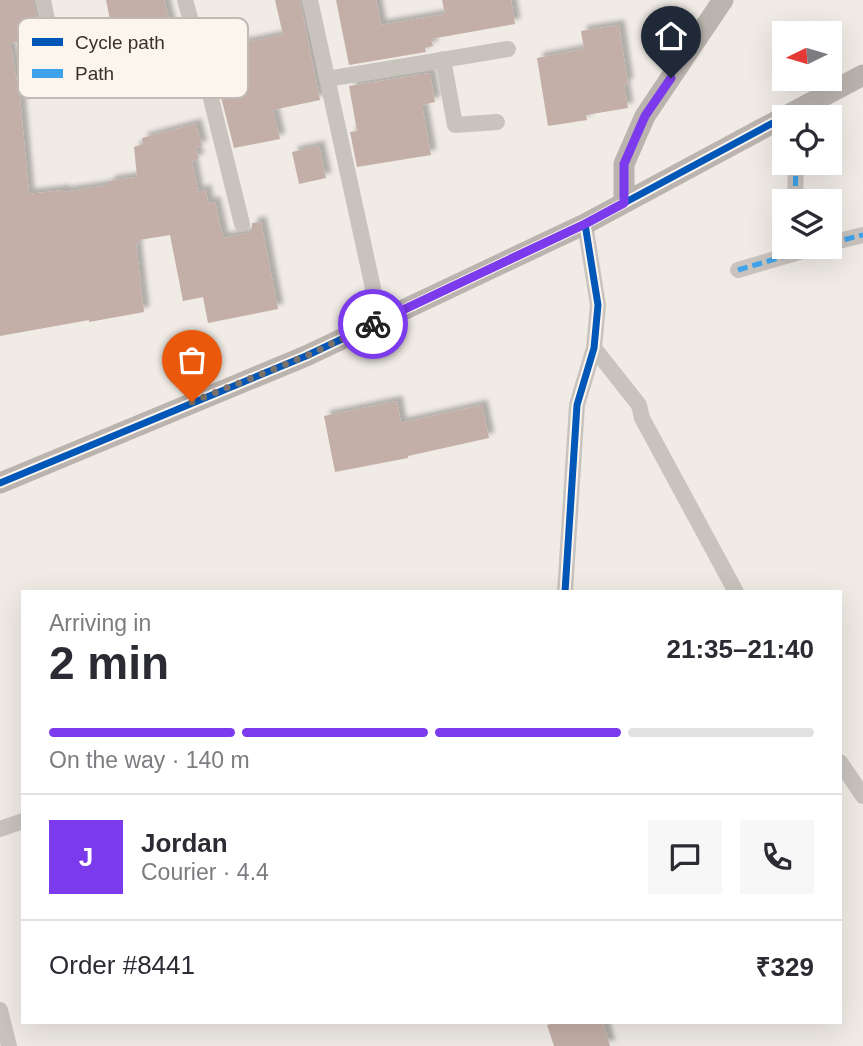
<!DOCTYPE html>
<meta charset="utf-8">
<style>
:root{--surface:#fff;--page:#f7f7f7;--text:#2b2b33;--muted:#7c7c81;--line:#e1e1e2;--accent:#7c3aed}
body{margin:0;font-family:Helvetica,sans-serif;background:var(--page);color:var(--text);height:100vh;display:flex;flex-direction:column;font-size:26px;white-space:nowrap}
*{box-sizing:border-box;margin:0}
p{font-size:23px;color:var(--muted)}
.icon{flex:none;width:38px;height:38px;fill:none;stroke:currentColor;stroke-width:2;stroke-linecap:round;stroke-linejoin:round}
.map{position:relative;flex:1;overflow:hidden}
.sheet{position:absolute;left:21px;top:590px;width:821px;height:434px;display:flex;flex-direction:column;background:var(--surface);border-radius:0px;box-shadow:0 7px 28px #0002}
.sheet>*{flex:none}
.needle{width:46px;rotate:265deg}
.buttons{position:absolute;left:772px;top:21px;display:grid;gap:14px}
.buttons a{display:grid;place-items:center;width:70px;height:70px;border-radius:0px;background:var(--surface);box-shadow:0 7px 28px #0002;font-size:35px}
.pin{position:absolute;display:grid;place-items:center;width:60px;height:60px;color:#fff;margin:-72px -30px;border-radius:50% 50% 50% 0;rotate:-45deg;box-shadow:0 0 7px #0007}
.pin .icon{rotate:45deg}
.courier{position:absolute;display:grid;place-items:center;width:70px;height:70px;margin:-35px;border:5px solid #7c3aed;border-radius:50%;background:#fff;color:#222;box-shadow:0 2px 9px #0007}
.summary em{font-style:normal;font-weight:700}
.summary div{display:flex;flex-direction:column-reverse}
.summary{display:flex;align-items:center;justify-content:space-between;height:119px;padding:0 28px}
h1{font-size:46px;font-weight:700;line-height:52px}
.bar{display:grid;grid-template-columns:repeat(4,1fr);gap:10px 7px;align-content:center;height:84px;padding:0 28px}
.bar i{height:9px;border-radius:5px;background:var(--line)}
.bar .current{background:var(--accent)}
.bar p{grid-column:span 4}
.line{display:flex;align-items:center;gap:18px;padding:0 28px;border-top:2px solid var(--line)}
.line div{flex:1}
.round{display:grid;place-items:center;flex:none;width:74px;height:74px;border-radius:0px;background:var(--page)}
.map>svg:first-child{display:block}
.building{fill:#c3afa7;filter:url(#shadow)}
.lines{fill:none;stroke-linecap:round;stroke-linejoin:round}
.street{stroke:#c9c3be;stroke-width:16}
.secondary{stroke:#bab3ae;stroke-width:21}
.quiet{stroke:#3fa3eb;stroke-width:5;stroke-dasharray:10 5;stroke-linecap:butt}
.cycleway-casing{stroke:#fbf5ee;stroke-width:11}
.cycleway{stroke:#0057b8;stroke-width:7}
.done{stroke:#7a716c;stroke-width:7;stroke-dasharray:0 12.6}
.route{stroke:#7c3aed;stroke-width:9}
.key{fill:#fbf5ee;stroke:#c1bab4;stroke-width:2}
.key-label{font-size:19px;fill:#3b302b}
</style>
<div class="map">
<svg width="863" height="1046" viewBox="0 0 863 1046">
<defs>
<filter id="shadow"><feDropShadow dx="5.5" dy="-5.5" stdDeviation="2" flood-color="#0004"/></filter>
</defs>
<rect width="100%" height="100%" fill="#f0ebe5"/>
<path class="building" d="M0 0H33L41 38 10 43 20 98 29 194 64 190V192L109 185V181L137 177 134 147 143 144 142 138 196 124 202 146 195 148 199 159 192 161 198 192 206 190 208 203 215 202 223 238 248 233 252 228V223L261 222 278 309 208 323 203 297 183 301 170 235 139 240V243L136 244 144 312 89 322V320L0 336Z
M106 0H164L180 62 110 78V82L84 87 78 46 114 40Z
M275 0H300L320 100 273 110 280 139 234 148 222 101 213 49 283 35Z
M336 0H376L381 25 445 14 442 0H511L515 24 431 39 433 46 425 48 426 52 349 65Z
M619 25 628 84 624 85 628 108 586 115 587 120 548 126 537 58 584 49 581 31Z
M430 73 435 102 422 105 431 155 357 167 350 132 357 131 349 86Z
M319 146 326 178 299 184 292 152Z
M397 401 401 423 482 405 489 438 408 456V458L335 472 324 416Z
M558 1022H603L610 1046H554L547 1025Z"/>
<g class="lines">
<path class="street" d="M43 0 50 34
M185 0 198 46 242 224
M310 0 380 320
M443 59 455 125 497 122
M327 79 508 49
M795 201 796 163
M830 243 863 235
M738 270 816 247
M594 348 639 405 642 418 736 592
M565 592 577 405 594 348 598 305 585 224
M840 762 863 796
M0 829 23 821
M0 1010 9 1046"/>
<path class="secondary" d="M784 117 863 75
M624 203V164L645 116 723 0
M0 483 306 356 585 224 784 117"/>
<path class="quiet" d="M797 117V110
M795 201 796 163
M830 243 863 235
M738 270 816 247"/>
<g class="cycleway-casing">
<path id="cycleway" d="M0 483 306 356 585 224 784 117
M565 592 577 405 594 348 598 305 585 224"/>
</g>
<use href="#cycleway" class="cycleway"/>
</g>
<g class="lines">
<path class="done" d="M192 402 306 356 373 324"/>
<path class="route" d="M373 324 585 224 624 203V164L645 116 671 78"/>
</g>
<rect x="18" y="18" width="230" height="80" rx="10" class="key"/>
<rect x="32" y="38" width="31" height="8" fill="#0057b8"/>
<rect x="32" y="69" width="31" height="9" fill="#3fa3eb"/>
<g class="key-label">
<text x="75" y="49">Cycle path</text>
<text x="75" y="80">Path</text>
</g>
</svg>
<div class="buttons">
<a><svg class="needle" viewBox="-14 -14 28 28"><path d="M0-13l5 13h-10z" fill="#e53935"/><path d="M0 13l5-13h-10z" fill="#7c7c81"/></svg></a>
<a><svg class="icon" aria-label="locate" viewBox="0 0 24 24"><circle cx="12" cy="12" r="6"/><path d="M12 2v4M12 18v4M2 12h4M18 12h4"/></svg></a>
<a><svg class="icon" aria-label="layers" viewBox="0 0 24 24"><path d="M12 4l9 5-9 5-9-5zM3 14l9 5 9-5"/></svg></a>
</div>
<div class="pin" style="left:192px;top:402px;background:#ea580c"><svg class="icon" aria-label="bag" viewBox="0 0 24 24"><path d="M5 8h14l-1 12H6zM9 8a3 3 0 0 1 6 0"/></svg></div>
<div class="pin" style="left:671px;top:78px;background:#1f2937"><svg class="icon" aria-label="home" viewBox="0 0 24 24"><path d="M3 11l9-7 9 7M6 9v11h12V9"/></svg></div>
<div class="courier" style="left:373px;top:324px"><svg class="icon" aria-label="bike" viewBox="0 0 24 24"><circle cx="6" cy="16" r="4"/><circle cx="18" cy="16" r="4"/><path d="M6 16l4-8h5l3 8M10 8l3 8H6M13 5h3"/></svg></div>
<section class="sheet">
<div class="summary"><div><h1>2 min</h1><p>Arriving in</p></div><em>21:35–21:40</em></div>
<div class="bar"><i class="current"></i><i class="current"></i><i class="current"></i><i></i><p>On the way · 140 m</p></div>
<div class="line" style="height:126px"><b class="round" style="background:var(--accent);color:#fff">J</b><div><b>Jordan</b><p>Courier · 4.4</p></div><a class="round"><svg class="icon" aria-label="chat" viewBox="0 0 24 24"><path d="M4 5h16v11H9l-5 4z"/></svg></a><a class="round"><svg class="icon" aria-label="phone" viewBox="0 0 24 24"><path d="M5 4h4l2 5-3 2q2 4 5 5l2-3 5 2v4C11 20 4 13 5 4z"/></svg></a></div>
<div class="line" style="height:91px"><div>Order #8441</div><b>₹329</b></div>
</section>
</div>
